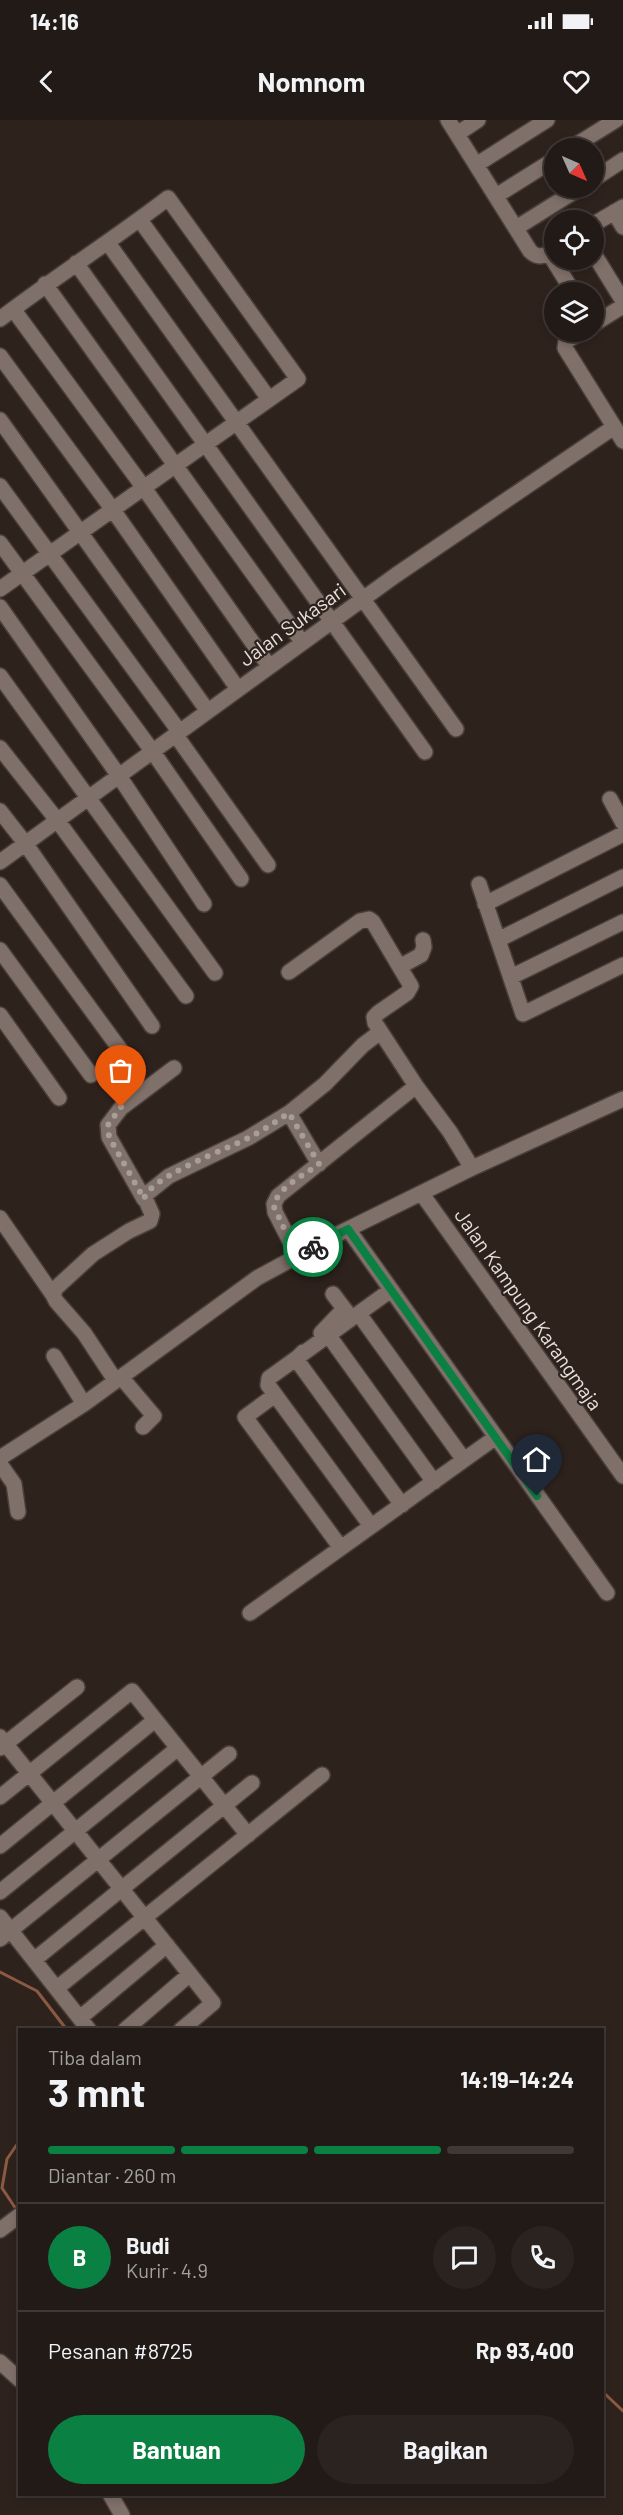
<!DOCTYPE html>
<html lang="id">
<meta charset="utf-8">
<style>
:root{--surface:#221a16;--page:#2a231f;--text:#f1f3f6;--muted:#a2a1a1;--line:#3f3835;--accent:#0b8043}
body{margin:0;font-family:Barlow,sans-serif;background:var(--page);color:var(--text);height:100vh;display:flex;flex-direction:column;font-size:22px;white-space:nowrap}
*{box-sizing:border-box;margin:0}
p{font-size:20px;color:var(--muted)}
.icon{flex:none;width:33px;height:33px;fill:none;stroke:currentColor;stroke-width:2;stroke-linecap:round;stroke-linejoin:round}
.map{position:relative;flex:1;overflow:hidden}
.side{position:absolute;left:18px;top:1908px;width:586px;height:468px;display:flex;flex-direction:column;background:var(--surface);border-radius:0px;box-shadow:0 3px 9px #0003,0 0 0 2px var(--line)}
.side>*{flex:none}
.needle{width:39px;rotate:135deg}
.fabs{position:absolute;left:544px;top:18px;display:grid;gap:12px}
.fabs a{display:grid;place-items:center;width:60px;height:60px;border-radius:50%;background:var(--surface);box-shadow:0 3px 9px #0003,0 0 0 2px var(--line);font-size:30px}
.pin{position:absolute;display:grid;place-items:center;width:51px;height:51px;color:#fff;margin:-62px -26px;border-radius:50% 50% 50% 0;rotate:-45deg;box-shadow:0 0 6px #0007}
.pin .icon{rotate:45deg}
.courier{position:absolute;display:grid;place-items:center;width:60px;height:60px;margin:-30px;border:4px solid #0b8043;border-radius:50%;background:#fff;color:#222;box-shadow:0 2px 8px #0007}
.head em{font-style:normal;font-weight:700}
.head div{display:flex;flex-direction:column-reverse}
.head{display:flex;align-items:center;justify-content:space-between;height:102px;padding:0 30px}
h1{font-size:39px;font-weight:700;line-height:45px}
.bar{display:grid;grid-template-columns:repeat(4,1fr);gap:9px 6px;align-content:center;height:72px;padding:0 30px}
.bar i{height:8px;border-radius:4px;background:var(--line)}
.bar .selected{background:var(--accent)}
.bar p{grid-column:span 4}
.line{display:flex;align-items:center;gap:15px;padding:0 30px;border-top:2px solid var(--line)}
.line div{flex:1}
.round{display:grid;place-items:center;flex:none;width:63px;height:63px;border-radius:32px;background:var(--page)}
.button{display:flex;gap:12px;margin-top:auto;padding:12px 30px}
.button a{flex:1;height:69px;border-radius:36px;background:var(--accent);color:#fff;font-size:24px;font-weight:700;line-height:69px;text-align:center}
.button a+a{background:var(--page);color:var(--text)}
.status{display:flex;justify-content:space-between;align-items:center;height:42px;padding:0 30px;background:var(--surface);direction:ltr}
.status svg{height:16px;fill:currentColor}
header{display:flex;justify-content:space-between;align-items:center;height:78px;padding:0 30px;background:var(--surface);font-size:27px;font-weight:700}
.map>svg:first-child{display:block}
.lines{fill:none;stroke-linecap:round;stroke-linejoin:round}
.stream{stroke:#8c5942;stroke-width:3}
.minor-casing{stroke:#483e3a;stroke-width:18}
.minor{stroke:#7f7069;stroke-width:15}
.done{stroke:#a79e99;stroke-width:6;stroke-dasharray:0 10.8}
.route{stroke:#0b8043;stroke-width:8}
.labels{text-anchor:middle;dominant-baseline:central;stroke-width:4.5;stroke-linejoin:round;paint-order:stroke}
.street-label{font-size:20px;fill:#e8e0dc;stroke:#2e221d}
</style>
<div class="status"><b>14:16</b><svg viewBox="0 0 49 12"><path d="M0 12V9h3v3zM5 12V6h3v6zM10 12V3h3v9zM15 12V0h3v12zM26 1h20v11H26zM47 4h2v5h-2z"/></svg></div>
<header><svg class="icon" aria-label="back" viewBox="0 0 24 24"><path d="M15 5l-7 7 7 7"/></svg>Nomnom<svg class="icon" aria-label="heart" viewBox="0 0 24 24"><path d="M12 20l-8-8c-3-5 5-10 8-4 3-6 11-1 8 4z"/></svg></header>
<div class="map">
<svg width="623" height="2395" viewBox="0 0 623 2395">
<rect width="100%" height="100%" fill="#2e221d"/>
<g class="lines">
<path class="stream" d="M0 1852 37 1871 67 1910
M18 2092 2 2068 7 2039 20 2020
M603 2272 623 2291"/>
<g class="minor-casing">
<path id="minor" d="M448 0 530 131C539 140 546 135 555 129
M457 14 478 0
M571 28 616 0
M476 45 547 0
M594 59 623 40
M496 76 555 39
M614 92 623 107
M140 100 269 279
M594 104 623 87
M516 108 580 68
M108 123 456 609
M549 133 573 172
M594 134 623 181
M76 143 425 632
M45 164 302 522
M13 189 144 368 269 546
M0 199C55 157 113 120 168 78L298 259 0 469
M594 204 623 186
M582 212 566 221 565 228 623 321
M0 236 113 390 238 569
M0 300 207 590
M0 366 179 611
M0 423 153 632 241 759
M0 487 119 656 204 784
M0 556 215 853
M175 614 268 745
M0 628 57 700 186 876
M610 679 623 703
M0 691 25 723 152 906
M0 742 396 455 614 307
M479 764 523 894 623 845
M0 765 122 932
M485 784 623 714
M498 820 623 757
M0 830 91 955
M401 846 421 835 424 827 423 820
M289 852 360 801 369 799 373 802 411 866 407 873 378 893 374 897 375 903 416 966 450 1012 472 1048
M511 857 623 802
M0 895 59 978
M289 993 319 1044
M422 1074 623 1356
M144 1079 109 1017 108 1005 121 988 174 948
M0 1098 53 1175
M348 1109 607 1473
M297 1135 275 1092 274 1084 278 1076 416 966
M333 1174 349 1195
M359 1194 464 1340
M321 1213 344 1189
M329 1216 434 1362
M303 1232 296 1239 402 1385
M54 1236 84 1284
M121 1257 154 1296 143 1307
M115 1260 84 1213 56 1181 53 1175 56 1168 93 1134 129 1111 150 1101 152 1094 144 1076 169 1056 248 1018 289 993 325 964 363 925 379 913
M275 1275 245 1297 341 1428
M0 1338 84 1284 257 1158 338 1114 472 1048 623 979
M0 1344 14 1364 18 1392
M371 1406 268 1265 269 1258 391 1170
M250 1493 496 1317
M0 1617 213 1883 181 1910
M0 1628 77 1567
M0 1677 132 1571 248 1715
M0 1726 155 1600
M0 1772 178 1628
M0 1797 89 1910
M0 1819 229 1634
M34 1840 252 1663
M57 1868 322 1655
M81 1897 167 1825
M125 1910 190 1854
M0 2110 20 2095
M0 2242 20 2260
M110 2374 122 2395"/>
</g>
<use href="#minor" class="minor"/>
</g>
<g class="lines">
<path class="done" d="M121 987 108 1005 109 1017 144 1079C149 1057 228 1029 248 1018 262 1011 275 1002 289 993L319 1044C306 1054 275 1069 274 1087L297 1136 313 1127"/>
<path class="route" d="M313 1127 348 1109 537 1376"/>
</g>
<g class="labels">
<g class="street-label">
<text transform="translate(292 504) rotate(-36)">Jalan Sukasari</text>
<text transform="translate(529 1189) rotate(55)">Jalan Kampung Karangmaja</text>
</g>
</g>
</svg>
<div class="fabs">
<a><svg class="needle" viewBox="-14 -14 28 28"><path d="M0-13l5 13h-10z" fill="#e53935"/><path d="M0 13l5-13h-10z" fill="#a2a1a1"/></svg></a>
<a><svg class="icon" aria-label="locate" viewBox="0 0 24 24"><circle cx="12" cy="12" r="6"/><path d="M12 2v4M12 18v4M2 12h4M18 12h4"/></svg></a>
<a><svg class="icon" aria-label="layers" viewBox="0 0 24 24"><path d="M12 4l9 5-9 5-9-5zM3 14l9 5 9-5"/></svg></a>
</div>
<div class="pin" style="left:121px;top:987px;background:#ea580c"><svg class="icon" aria-label="bag" viewBox="0 0 24 24"><path d="M5 8h14l-1 12H6zM9 8a3 3 0 0 1 6 0"/></svg></div>
<div class="pin" style="left:537px;top:1376px;background:#1f2937"><svg class="icon" aria-label="home" viewBox="0 0 24 24"><path d="M3 11l9-7 9 7M6 9v11h12V9"/></svg></div>
<div class="courier" style="left:313px;top:1127px"><svg class="icon" aria-label="bike" viewBox="0 0 24 24"><circle cx="6" cy="16" r="4"/><circle cx="18" cy="16" r="4"/><path d="M6 16l4-8h5l3 8M10 8l3 8H6M13 5h3"/></svg></div>
<section class="side">
<div class="head"><div><h1>3 mnt</h1><p>Tiba dalam</p></div><em>14:19–14:24</em></div>
<div class="bar"><i class="selected"></i><i class="selected"></i><i class="selected"></i><i></i><p>Diantar · 260 m</p></div>
<div class="line" style="height:108px"><b class="round" style="background:var(--accent);color:#fff">B</b><div><b>Budi</b><p>Kurir · 4.9</p></div><a class="round"><svg class="icon" aria-label="chat" viewBox="0 0 24 24"><path d="M4 5h16v11H9l-5 4z"/></svg></a><a class="round"><svg class="icon" aria-label="phone" viewBox="0 0 24 24"><path d="M5 4h4l2 5-3 2q2 4 5 5l2-3 5 2v4C11 20 4 13 5 4z"/></svg></a></div>
<div class="line" style="height:78px"><div>Pesanan #8725</div><b>Rp 93,400</b></div>
<div class="button"><a>Bantuan</a><a>Bagikan</a></div>
</section>
</div>
